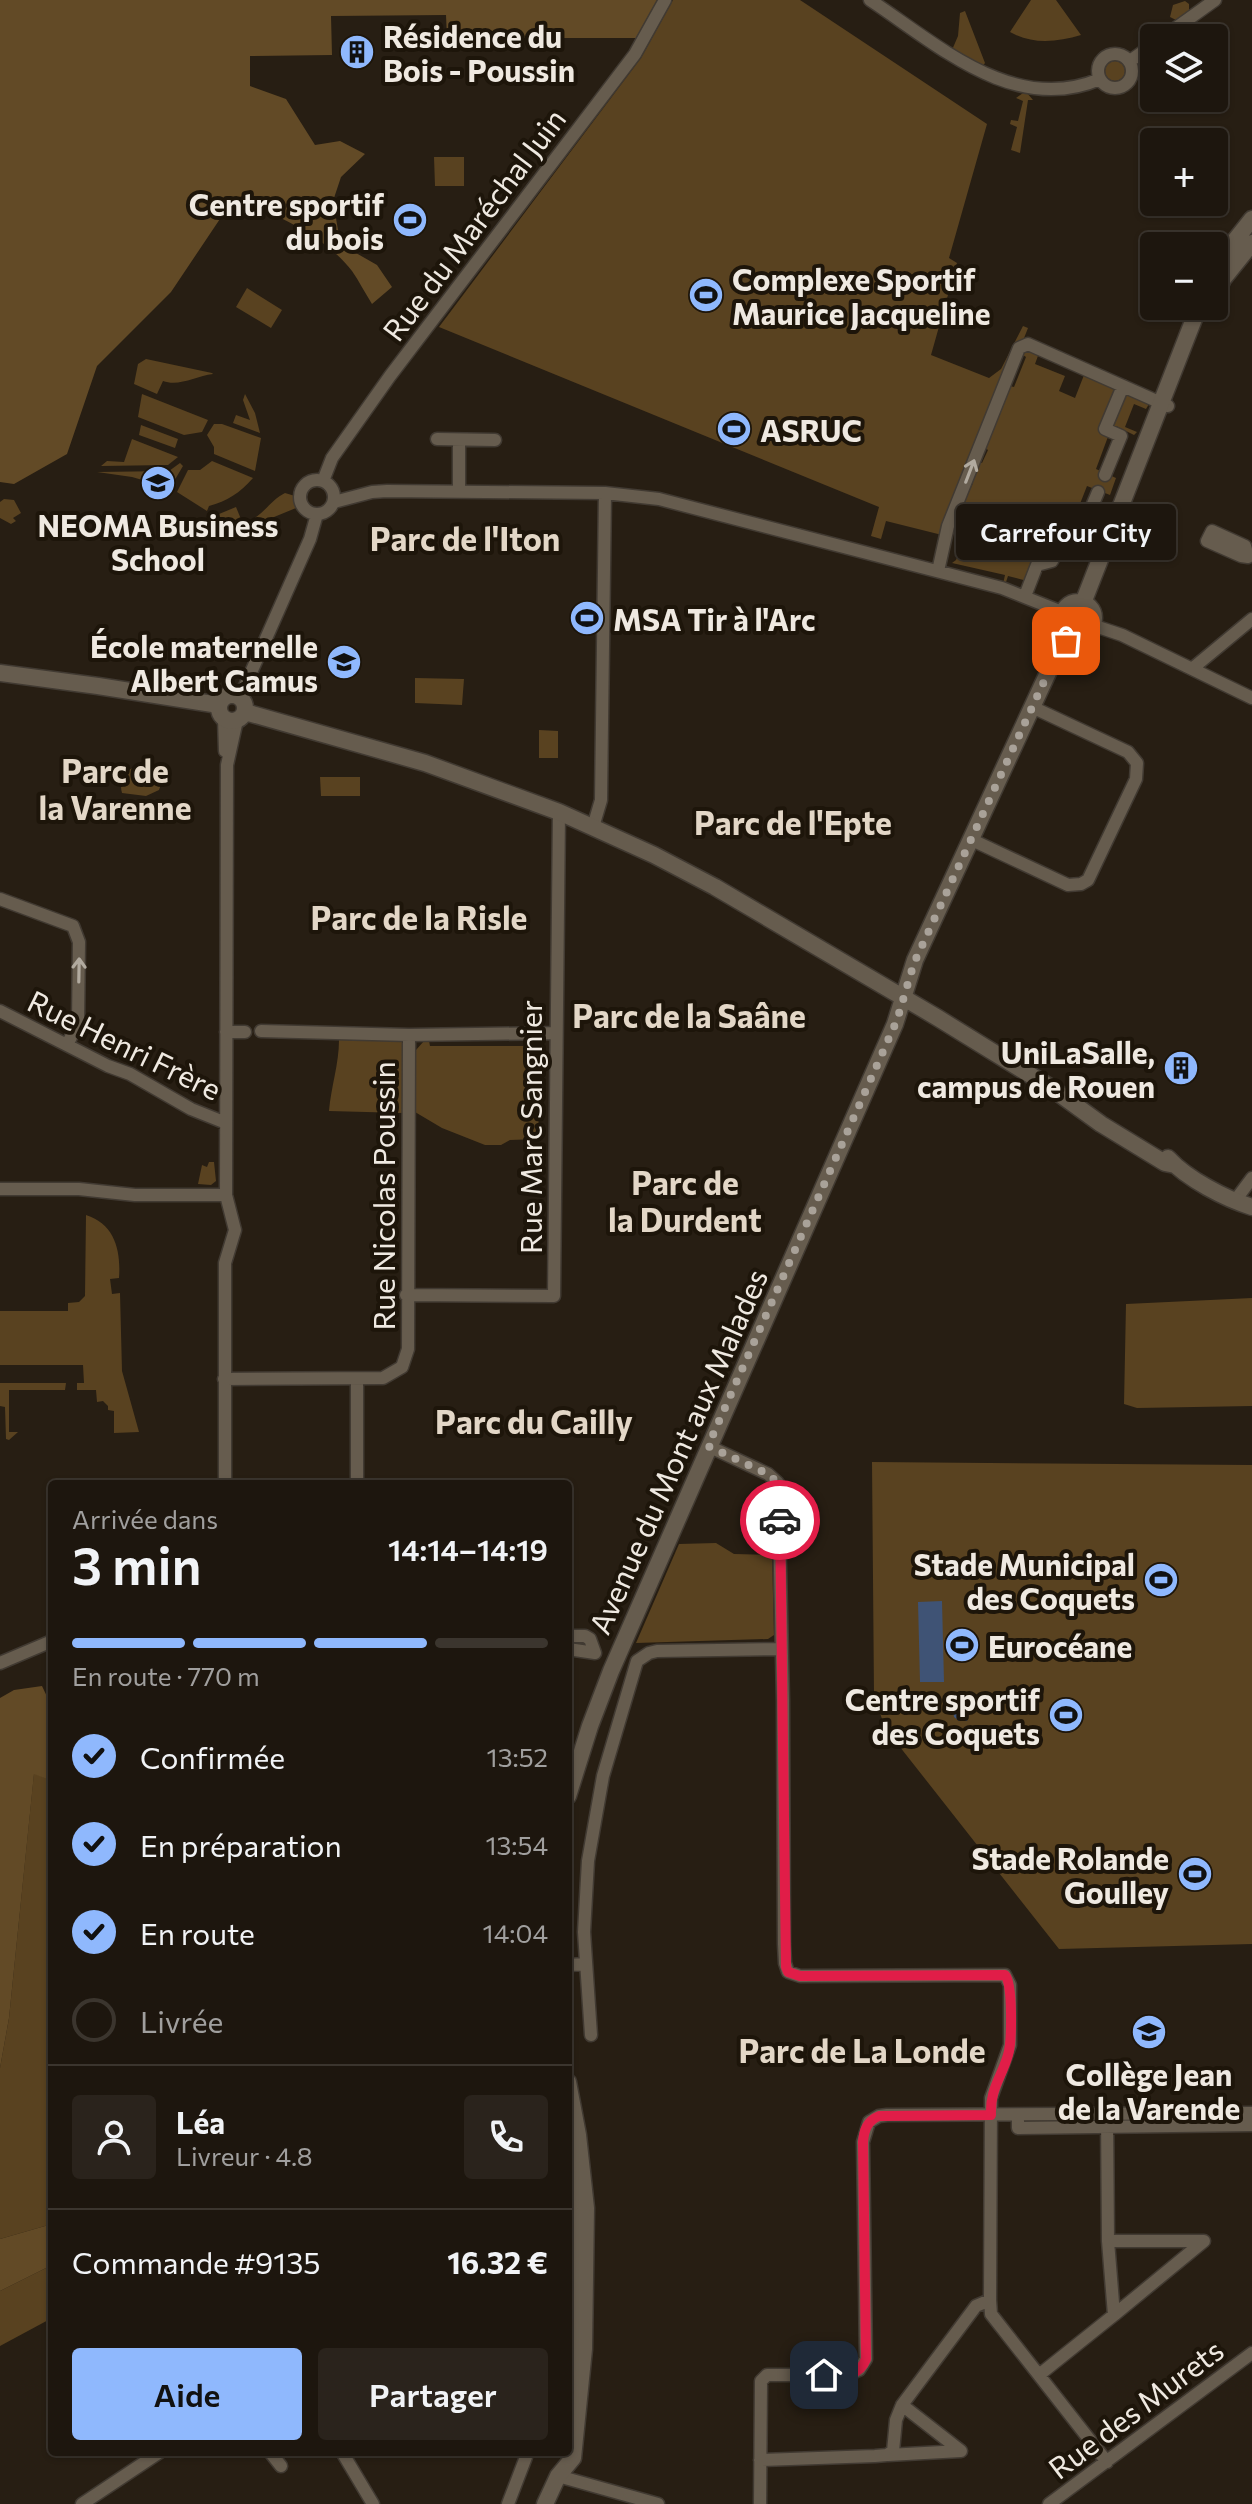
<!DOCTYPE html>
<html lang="fr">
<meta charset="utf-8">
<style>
:root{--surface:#1d160e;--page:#2a231c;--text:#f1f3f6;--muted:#a09f9e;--line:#3b352e;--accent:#8fb8fd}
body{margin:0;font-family:Commissioner,sans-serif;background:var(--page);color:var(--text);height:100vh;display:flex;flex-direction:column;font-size:30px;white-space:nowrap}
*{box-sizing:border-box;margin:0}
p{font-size:26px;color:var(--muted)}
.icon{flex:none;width:44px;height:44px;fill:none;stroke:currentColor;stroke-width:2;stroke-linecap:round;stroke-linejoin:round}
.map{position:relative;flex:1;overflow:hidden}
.sheet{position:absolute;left:48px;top:1480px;width:524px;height:976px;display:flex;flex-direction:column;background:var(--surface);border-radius:8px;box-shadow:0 2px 6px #0004,0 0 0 2px var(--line)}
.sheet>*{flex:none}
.controls{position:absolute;left:1140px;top:24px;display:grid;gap:16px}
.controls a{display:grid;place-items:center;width:88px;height:88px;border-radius:8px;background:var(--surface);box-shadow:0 2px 6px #0004,0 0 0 2px var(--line);font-size:40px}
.pin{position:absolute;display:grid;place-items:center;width:68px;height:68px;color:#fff;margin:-34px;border-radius:16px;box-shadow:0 4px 12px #0006}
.courier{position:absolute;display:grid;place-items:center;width:80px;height:80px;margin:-40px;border:6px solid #e11d48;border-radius:50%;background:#fff;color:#222;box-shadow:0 2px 10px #0007}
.bubble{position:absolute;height:56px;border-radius:8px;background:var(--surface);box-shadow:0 2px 6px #0004,0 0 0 2px var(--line);font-size:26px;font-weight:600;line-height:56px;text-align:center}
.headline em{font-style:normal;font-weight:600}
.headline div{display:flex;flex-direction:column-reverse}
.headline{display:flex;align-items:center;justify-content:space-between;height:136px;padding:0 24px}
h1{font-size:52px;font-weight:600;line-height:60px}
.bar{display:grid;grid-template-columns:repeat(4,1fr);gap:12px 8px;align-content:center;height:96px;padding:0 24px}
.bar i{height:10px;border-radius:6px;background:var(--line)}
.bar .current{background:var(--accent)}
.bar p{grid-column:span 4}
.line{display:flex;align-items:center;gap:20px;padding:0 24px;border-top:2px solid var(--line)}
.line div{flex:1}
.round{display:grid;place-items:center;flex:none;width:84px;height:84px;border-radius:8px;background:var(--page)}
ol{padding:0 24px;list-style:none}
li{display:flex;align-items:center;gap:24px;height:88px}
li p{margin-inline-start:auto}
li .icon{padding:8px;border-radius:50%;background:var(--accent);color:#111;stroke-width:4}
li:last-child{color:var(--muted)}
li i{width:44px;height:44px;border:4px solid var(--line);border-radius:50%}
.cta{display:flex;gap:16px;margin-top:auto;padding:16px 24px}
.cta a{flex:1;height:92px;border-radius:8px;background:var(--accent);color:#111;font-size:32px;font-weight:600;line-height:92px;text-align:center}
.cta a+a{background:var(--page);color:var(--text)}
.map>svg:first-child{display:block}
.green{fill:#594220}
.forest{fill:#624a26}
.water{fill:#3f5375}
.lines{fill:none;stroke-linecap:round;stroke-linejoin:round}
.minor-casing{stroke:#413a32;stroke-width:15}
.tertiary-casing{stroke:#413a32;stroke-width:19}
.minor{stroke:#665c4e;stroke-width:12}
.tertiary{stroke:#665c4e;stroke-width:16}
.oneway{stroke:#b1aa9f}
.done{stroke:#a9a299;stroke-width:8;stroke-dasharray:0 14.4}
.route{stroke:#e11d48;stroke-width:10}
.labels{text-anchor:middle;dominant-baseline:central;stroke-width:8;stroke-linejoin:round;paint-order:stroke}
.poi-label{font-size:30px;font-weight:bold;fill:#efe9e1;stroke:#1d150a;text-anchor:end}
.street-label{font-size:30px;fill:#efe9e1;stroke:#1d150a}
.neighbourhood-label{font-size:32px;font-weight:bold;fill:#e3d7c7;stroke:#1d150a}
</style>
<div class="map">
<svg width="1252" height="2504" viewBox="0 0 1252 2504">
<rect width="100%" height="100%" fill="#271e13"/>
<path class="green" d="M673 0H800L987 124 949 258 957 263 931 355 989 378 1001 369 1023 326 1028 328 946 536 886 521 881 539 871 536 879 507 439 327 641 58Z
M1031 0H1056L1081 35C1057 42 1033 45 1010 32Z
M1185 1 1189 4V13L1178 21 1170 17 1173 5Z
M965 11 985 63 981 68 952 50 958 36 960 13Z
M1105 71a10 10 0 1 1 20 0a10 10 0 1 1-20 0Z
M1023 93H1027L1033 100H1028L1020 153 1011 150 1017 127 1010 124 1011 120 1018 121 1023 101 1016 98Z
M434 157H464V186H435Z
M247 288 282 310 271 328 236 307Z
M1028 349 1039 353 1035 364 1065 376 1059 391 1075 398 1086 370 1152 399 1146 409 1134 404 1125 427 1137 432 1134 435 1116 426 1109 434 1096 469 1116 478 1110 495 1087 486 1067 537 1062 539 1031 582 1008 576 1005 585 1003 584 1005 575 952 563 956 560 965 536 955 531 952 526 961 502 964 503 973 483 970 481 978 462 982 463 988 450 984 447 1010 386 1014 387 1026 357 1023 355Z
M146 359 212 373 213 374C196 376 179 387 163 381L157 394 134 384 138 364Z
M142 394 208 420 202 432 184 435 138 417Z
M245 394 255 413 260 433 233 423 236 415 250 420 243 400Z
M214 424H222L261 438 255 471 214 454V447L207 435Z
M141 425 178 439 175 448 139 435Z
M132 439 178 457 168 465 101 466 107 461 124 462Z
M212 461 253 478C240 493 227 501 209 506L207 511 177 492 188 470H200Z
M180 463 183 466 170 488 132 477 97 472 169 471Z
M285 493 295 496 296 508 233 534 219 521V514L236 507 243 524C263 517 269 501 285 493Z
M4 499 14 500 21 513 13 518 16 521 11 524 0 518V502Z
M415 678 464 679 462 705 415 703Z
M539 730 558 731V758H539Z
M147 762C161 765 165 776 159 790L146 796 122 793C117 776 132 765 147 762Z
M320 777H360V796H321Z
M339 1040 402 1041 403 1113 329 1111C331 1087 339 1064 339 1040Z
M424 1041H429L430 1046H541L538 1139 510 1140 501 1145H485L442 1128 415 1112 416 1050Z
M209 1162H214L216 1181 211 1185 198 1184 202 1165 207 1167Z
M86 1215C115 1224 121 1251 119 1278L110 1279 112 1294 120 1293 122 1371 139 1432 114 1433V1411L108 1410V1406L103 1401 97 1402 96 1390H77V1383H84L83 1365H0V1311H68V1303L79 1302 85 1296Z
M1252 1298V1406L1137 1408 1124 1404 1126 1304Z
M0 1383H66L65 1390H9V1432H18L9 1440 6 1439 5 1407 0 1406Z
M872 1462 1252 1465V1944L1059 1949 885 1728 874 1695Z
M716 1543 734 1554 772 1555 774 1635 768 1639 636 1643 679 1544Z
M34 1773 52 1781 49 2045 52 2046V2224L0 2239V2068L9 2018Z
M52 2265V2318L0 2346V2291Z"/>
<path class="forest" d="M0 0H657L636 38H447L446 15 331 16 332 55 250 56V86L286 99 315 145 340 141 365 154 341 177 333 201 338 230 349 249 377 265 392 287 372 304C365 293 359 281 352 271 324 235 276 214 234 198L171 292 97 366 67 454 14 484 0 482Z
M42 1686 52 1707V1781L34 1774 9 2018 0 2068V1698L14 1690Z
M52 1826V2046L49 2045Z
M52 2224V2265L0 2291V2239Z"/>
<path class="water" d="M942 1601 944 1682H920L918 1602Z
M959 1701 971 1707 967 1721H959L954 1717 953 1710 959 1705Z"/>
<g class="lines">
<g class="minor-casing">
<path id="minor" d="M870 0C937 44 1014 116 1100 79
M1162 38 1215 0
M1098 71a17 17 0 1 1 34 0a17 17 0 1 1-34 0Z
M1130 61 1154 44
M437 439 495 440
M1105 475 1121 436 1105 429 1123 386
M300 497a17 17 0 1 1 34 0a17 17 0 1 1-34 0Z
M323 481 332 458 390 376 635 54 665 0
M459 491V440
M334 502 372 492 387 491 605 493 659 499 1002 588 1062 612
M1212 531 1245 546 1248 557 1241 556 1207 541Z
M938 571 948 526 1019 348 1028 344 1168 406
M1025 596 1037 565 1052 561 1062 539 1077 542 1098 492
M1092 625 1122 635 1252 698
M1193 668 1252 619
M238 696 245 686 310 539 317 514
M224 718 225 751
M593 827 601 800 605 493
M972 840 1068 885 1081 884 1088 880 1136 779 1137 763 1128 752 1032 707
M0 899 73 926 79 942 78 1023 67 1045
M0 1011 108 1066 130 1074 191 1109 226 1123
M261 1031 409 1035 555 1033
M226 1032H245
M0 1189H79L135 1195H226
M1234 1202 1252 1178
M406 1295 554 1296 559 812
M224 1379 383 1378 402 1367 408 1349 409 1035
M708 1446 768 1474 778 1483 783 1700 784 1944 785 1963 788 1972 800 1976 1005 1975 1010 1985V2045L991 2098 990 2300 976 2306 902 2405 896 2420 893 2451 887 2455 875 2456 760 2460
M225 1484V1263L235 1230 226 1195 227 765 237 720
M357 1484V1379
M568 1636H585L590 1639 595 1653 568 1649
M0 1663 52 1641
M568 1965 585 1964
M591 2035 584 1932 588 1861 603 1776 637 1661 649 1653 657 1651 781 1649
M1018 2115V2128L1252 2125
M1108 2241H1204L1114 2315
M990 2300 991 2314 1107 2462
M1039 2375 1114 2315 1108 2241 1107 2114
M270 2452 281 2466
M342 2452 373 2504
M888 2455 961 2451 902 2405
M558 2476 658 2504
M82 2504 160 2452
M508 2504 526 2457
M760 2504 761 2381 767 2375H848L859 2370 866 2359 863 2142 869 2122 879 2116 887 2115 1252 2113
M1049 2504 1252 2353"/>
</g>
<g class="tertiary-casing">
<path id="tertiary" d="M1214 273 1225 253 1252 219
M1214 299 1223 279 1252 243
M1062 618a16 16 0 1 1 32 0a16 16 0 1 1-32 0Z
M1083 603 1199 306
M0 673 98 686 219 705
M219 708a13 13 0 1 1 26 0a13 13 0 1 1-26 0Z
M245 712 425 763 559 812 654 855 715 887 938 1018 1050 1087 1101 1124 1165 1163 1175 1165
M1168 1158C1187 1179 1226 1199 1252 1207
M568 1796 590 1726 611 1671 895 1024 915 960 1059 649 1065 628
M568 2169 574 2290 568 2363
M545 2504 558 2476 573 2458 584 2349 586 2208 578 2135 568 2082"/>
</g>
<use href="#minor" class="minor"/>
<use href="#tertiary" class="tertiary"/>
</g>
<defs><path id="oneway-shaft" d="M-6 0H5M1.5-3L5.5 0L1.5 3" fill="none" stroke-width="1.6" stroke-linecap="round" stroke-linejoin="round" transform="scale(2)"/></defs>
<g class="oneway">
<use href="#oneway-shaft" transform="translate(970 471) rotate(-69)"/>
<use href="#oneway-shaft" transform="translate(79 970) rotate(-89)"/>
</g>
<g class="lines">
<path class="done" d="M780 1520 778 1483 768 1474 708 1446 897 1020 914 963 1059 649 1065 628 1073 634 1066 641"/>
<path class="route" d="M780 1520 786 1967 788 1972 800 1976 1005 1975C1013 1984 1012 2042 1008 2055 1001 2079 990 2088 991 2115L879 2116C867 2121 864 2130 863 2142L866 2359C859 2378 841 2375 824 2375"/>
</g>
<defs>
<g id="building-disc" transform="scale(1.8)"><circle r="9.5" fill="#8fb8fd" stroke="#1d150a"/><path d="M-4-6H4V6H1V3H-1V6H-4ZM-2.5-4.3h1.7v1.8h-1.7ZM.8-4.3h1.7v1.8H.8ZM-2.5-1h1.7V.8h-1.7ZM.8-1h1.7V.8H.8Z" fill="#111"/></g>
<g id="stadium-disc" transform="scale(1.8)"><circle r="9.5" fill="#8fb8fd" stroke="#1d150a"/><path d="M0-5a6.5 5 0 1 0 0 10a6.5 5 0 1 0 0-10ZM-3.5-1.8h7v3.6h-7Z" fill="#111"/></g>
<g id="university-disc" transform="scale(1.8)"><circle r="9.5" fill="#8fb8fd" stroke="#1d150a"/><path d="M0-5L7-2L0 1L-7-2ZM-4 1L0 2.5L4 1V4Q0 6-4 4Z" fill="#111"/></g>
<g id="school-disc" transform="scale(1.8)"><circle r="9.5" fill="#8fb8fd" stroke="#1d150a"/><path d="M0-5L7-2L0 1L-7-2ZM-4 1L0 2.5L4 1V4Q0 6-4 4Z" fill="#111"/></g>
</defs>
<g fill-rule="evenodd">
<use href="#building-disc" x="357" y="52"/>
<use href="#stadium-disc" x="410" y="220"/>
<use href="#stadium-disc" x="706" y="295"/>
<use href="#stadium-disc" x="734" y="429"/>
<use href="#university-disc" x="158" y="483"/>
<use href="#stadium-disc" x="587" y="618"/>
<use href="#school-disc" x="344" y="662"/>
<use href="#building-disc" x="1181" y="1068"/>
<use href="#stadium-disc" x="1161" y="1580"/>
<use href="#stadium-disc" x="962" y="1645"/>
<use href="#stadium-disc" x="1066" y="1715"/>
<use href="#stadium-disc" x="1195" y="1874"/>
<use href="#school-disc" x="1149" y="2032"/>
</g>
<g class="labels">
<g class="poi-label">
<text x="383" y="35" text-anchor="start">Résidence du<tspan x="383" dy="34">Bois - Poussin</tspan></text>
<text x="384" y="203">Centre sportif<tspan x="384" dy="34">du bois</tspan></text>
<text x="732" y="278" text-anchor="start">Complexe Sportif<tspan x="732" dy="34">Maurice Jacqueline</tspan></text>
<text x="760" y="429" text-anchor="start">ASRUC</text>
<text x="158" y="524" text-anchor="middle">NEOMA Business<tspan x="158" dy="34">School</tspan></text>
<text x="613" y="618" text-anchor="start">MSA Tir à l'Arc</text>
<text x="318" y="645">École maternelle<tspan x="318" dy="34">Albert Camus</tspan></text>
<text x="1155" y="1051">UniLaSalle,<tspan x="1155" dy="34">campus de Rouen</tspan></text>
<text x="1135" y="1563">Stade Municipal<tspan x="1135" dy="34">des Coquets</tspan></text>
<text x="988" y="1645" text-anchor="start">Eurocéane</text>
<text x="1040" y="1698">Centre sportif<tspan x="1040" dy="34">des Coquets</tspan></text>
<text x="1169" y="1857">Stade Rolande<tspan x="1169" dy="34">Goulley</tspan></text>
<text x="1149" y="2073" text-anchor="middle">Collège Jean<tspan x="1149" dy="34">de la Varende</tspan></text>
</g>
<g class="street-label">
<text transform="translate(473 224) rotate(-53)">Rue du Maréchal Juin</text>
<text transform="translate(125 1044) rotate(26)">Rue Henri Frère</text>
<text transform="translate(529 1127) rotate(-90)">Rue Marc Sangnier</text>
<text transform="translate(382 1196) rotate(-90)">Rue Nicolas Poussin</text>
<text transform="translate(677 1451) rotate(-66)">Avenue du Mont aux Malades</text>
<text transform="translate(1135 2408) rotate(-37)">Rue des Murets</text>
</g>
<g class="neighbourhood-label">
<text x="465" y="538">Parc de l'Iton</text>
<text x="115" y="770">Parc de<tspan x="115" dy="37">la Varenne</tspan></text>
<text x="793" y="822">Parc de l'Epte</text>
<text x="419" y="917">Parc de la Risle</text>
<text x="689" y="1015">Parc de la Saâne</text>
<text x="685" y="1182">Parc de<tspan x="685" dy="37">la Durdent</tspan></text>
<text x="534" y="1421">Parc du Cailly</text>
<text x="862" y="2050">Parc de La Londe</text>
</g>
</g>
</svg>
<div class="controls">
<a><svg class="icon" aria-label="layers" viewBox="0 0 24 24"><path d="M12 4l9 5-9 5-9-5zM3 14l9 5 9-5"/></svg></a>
<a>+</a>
<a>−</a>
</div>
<div class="pin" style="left:1066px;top:641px;background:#ea580c"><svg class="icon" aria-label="bag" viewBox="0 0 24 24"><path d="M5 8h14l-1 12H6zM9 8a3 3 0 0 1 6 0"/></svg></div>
<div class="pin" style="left:824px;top:2375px;background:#1f2937"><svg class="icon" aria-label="home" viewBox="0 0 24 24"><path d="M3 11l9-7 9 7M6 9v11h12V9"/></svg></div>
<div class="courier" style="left:780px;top:1520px"><svg class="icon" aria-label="car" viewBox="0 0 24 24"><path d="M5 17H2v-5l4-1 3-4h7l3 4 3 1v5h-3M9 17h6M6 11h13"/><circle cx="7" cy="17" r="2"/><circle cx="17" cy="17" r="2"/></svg></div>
<div class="bubble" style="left:956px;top:504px;width:220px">Carrefour City</div>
<section class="sheet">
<div class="headline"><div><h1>3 min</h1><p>Arrivée dans</p></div><em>14:14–14:19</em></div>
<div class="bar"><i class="current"></i><i class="current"></i><i class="current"></i><i></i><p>En route · 770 m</p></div>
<ol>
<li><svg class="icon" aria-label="check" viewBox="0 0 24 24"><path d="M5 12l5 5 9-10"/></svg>Confirmée<p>13:52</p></li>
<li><svg class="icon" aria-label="check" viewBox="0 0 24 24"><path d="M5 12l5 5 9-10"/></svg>En préparation<p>13:54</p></li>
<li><svg class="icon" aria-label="check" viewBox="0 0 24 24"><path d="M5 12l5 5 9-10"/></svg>En route<p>14:04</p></li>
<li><i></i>Livrée</li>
</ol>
<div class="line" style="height:144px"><a class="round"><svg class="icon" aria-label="person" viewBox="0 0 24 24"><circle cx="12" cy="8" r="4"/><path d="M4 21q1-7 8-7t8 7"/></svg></a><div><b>Léa</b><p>Livreur · 4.8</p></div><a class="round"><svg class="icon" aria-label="phone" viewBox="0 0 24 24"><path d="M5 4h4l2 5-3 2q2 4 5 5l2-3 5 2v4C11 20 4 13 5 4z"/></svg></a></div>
<div class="line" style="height:104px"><div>Commande #9135</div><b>16.32 €</b></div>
<div class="cta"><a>Aide</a><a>Partager</a></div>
</section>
</div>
